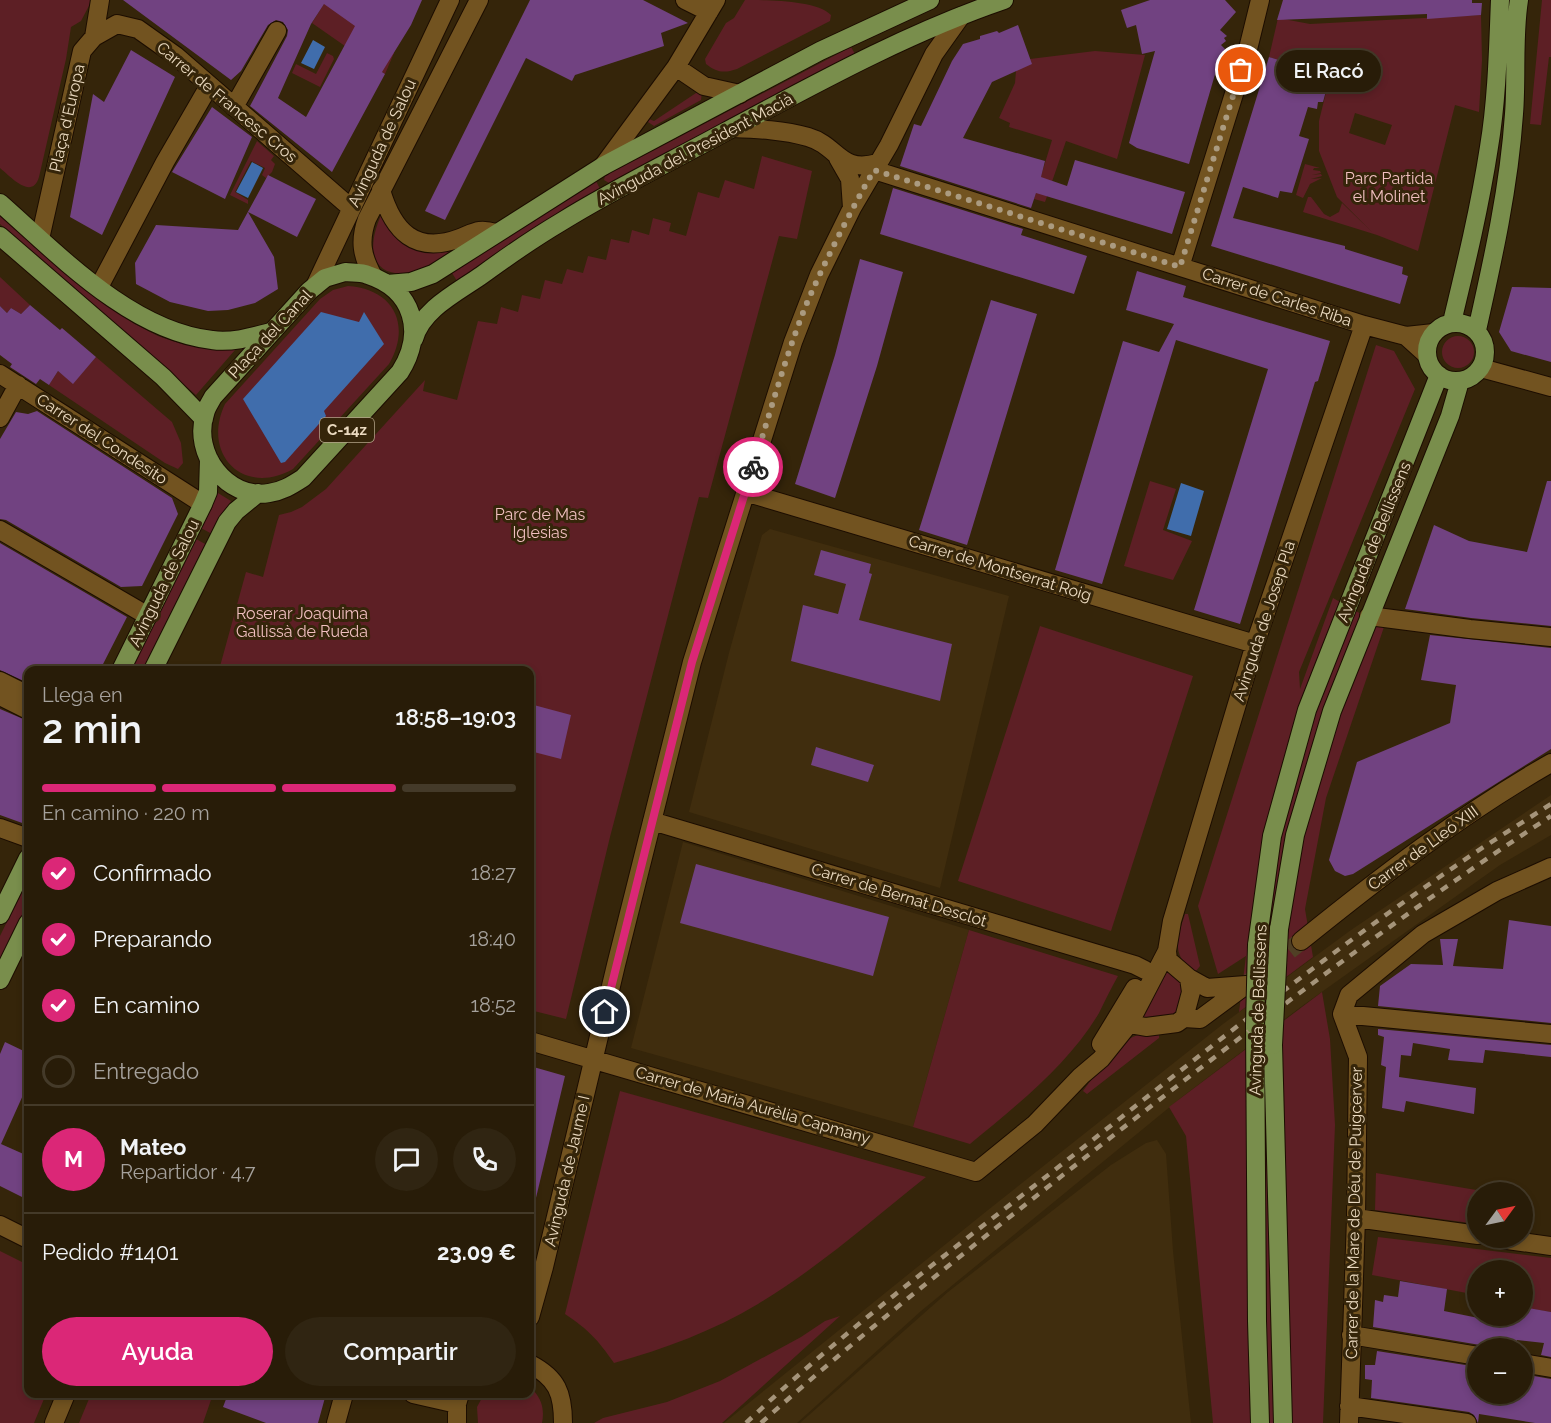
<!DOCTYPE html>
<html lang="es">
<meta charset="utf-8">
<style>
:root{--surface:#281c08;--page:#302512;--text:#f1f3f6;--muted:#a5a19c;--line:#443a29;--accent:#db2777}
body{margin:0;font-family:Raleway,sans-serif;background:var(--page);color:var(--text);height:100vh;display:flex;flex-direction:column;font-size:22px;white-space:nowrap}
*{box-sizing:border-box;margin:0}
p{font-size:20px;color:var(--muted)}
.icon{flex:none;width:33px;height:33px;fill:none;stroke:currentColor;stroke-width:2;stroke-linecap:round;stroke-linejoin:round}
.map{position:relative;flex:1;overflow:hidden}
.sheet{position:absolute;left:24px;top:666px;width:510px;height:732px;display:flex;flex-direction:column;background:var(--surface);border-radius:12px;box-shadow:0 3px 9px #0003,0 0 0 2px var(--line)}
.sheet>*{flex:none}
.needle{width:39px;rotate:57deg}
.buttons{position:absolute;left:1467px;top:1182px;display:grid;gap:12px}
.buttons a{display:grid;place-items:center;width:66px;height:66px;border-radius:50%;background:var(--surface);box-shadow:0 3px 9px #0003,0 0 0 2px var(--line);font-size:30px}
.pin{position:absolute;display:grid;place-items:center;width:51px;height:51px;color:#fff;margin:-26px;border:3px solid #fff;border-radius:50%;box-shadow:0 2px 6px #0007}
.courier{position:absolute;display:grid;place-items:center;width:60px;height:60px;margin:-30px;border:4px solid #db2777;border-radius:50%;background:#fff;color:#222;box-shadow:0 2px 8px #0007}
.bubble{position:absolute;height:42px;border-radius:21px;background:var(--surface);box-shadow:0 3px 9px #0003,0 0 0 2px var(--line);font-size:20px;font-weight:600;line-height:42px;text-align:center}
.summary em{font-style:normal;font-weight:600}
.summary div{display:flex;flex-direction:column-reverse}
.summary{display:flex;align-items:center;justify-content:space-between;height:102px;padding:0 18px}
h1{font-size:39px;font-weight:600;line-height:45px}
.bar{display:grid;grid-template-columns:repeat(4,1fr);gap:9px 6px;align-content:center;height:72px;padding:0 18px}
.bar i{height:8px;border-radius:4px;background:var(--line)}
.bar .on{background:var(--accent)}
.bar p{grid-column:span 4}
.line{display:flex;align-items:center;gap:15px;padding:0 18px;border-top:2px solid var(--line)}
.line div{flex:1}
.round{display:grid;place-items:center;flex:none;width:63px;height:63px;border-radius:32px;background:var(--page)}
ol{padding:0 18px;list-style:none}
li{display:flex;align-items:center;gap:18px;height:66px}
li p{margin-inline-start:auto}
li .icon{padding:6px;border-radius:50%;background:var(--accent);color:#fff;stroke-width:4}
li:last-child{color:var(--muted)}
li i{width:33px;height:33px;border:3px solid var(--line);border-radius:50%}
.cta{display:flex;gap:12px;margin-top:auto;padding:12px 18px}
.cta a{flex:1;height:69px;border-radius:36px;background:var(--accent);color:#fff;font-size:24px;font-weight:600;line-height:69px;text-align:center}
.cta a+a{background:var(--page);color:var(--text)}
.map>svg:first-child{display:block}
.built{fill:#402d0e}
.green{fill:#5d1f25;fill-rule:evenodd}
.water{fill:#406dac}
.building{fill:#714281;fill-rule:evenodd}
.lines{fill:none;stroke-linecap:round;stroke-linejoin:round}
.minor-tunnel{stroke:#504025;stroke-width:18;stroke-dasharray:18 9;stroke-linecap:butt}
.minor-casing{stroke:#1c0d00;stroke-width:20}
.major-casing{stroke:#1c0d00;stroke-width:20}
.minor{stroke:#725320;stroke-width:18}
.major{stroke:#798e4c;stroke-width:18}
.rail{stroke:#a5947a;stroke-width:4.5;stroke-dasharray:8 8;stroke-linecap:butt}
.major-bridge-casing{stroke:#1c0d00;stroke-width:20;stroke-linecap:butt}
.major-bridge{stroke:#798e4c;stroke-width:18}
.done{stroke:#ab9b80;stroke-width:6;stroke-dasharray:0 10.8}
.route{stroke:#db2777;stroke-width:8}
.labels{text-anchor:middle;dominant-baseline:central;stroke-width:6;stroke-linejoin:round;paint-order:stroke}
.shield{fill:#35250a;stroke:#b4a489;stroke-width:1.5}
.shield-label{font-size:15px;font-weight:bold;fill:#ebdac0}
.street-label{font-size:16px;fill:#ebdac0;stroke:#35250a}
.park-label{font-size:16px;fill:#f1bfc0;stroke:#35250a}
</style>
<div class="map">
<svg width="1551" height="1423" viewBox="0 0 1551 1423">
<rect width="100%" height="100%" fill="#35250a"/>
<path class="built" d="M770 529 1009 596 940 888 689 812 729 653 762 535Z
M1551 795V835L1500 865 1302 1006 1182 1097 921 1311 797 1423H724L988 1210 1223 1024 1351 930Z
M683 842 969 930 913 1127 631 1048Z
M1157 1140 1166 1154 1173 1251 1191 1423H800L948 1292 1111 1165 1146 1143Z"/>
<path class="green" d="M0 0H92L81 21 71 27 66 59 39 177C32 201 10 176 0 168Z
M745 0C768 0 817 0 831 15L830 21 737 69C725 73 717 73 706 64L705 59 726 23 734 18Z
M1542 0H1551V57H1549L1541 125 1530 124Z
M325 2 394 53 385 74 312 23Z
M1481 15 1482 60 1479 112 1455 105 1418 251 1377 235 1303 212 1308 197H1311L1324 214 1330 217 1339 212 1342 203 1372 232 1337 197 1319 151V121L1330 76 1269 57 1278 18 1310 24ZM1355 113 1392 125 1385 145 1349 133Z
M851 47 855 54 609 183 604 180 605 176Z
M1095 51 1145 55 1117 159 1066 141 1045 202 1034 199 1052 140 1009 127 1010 123 999 118 1015 83 1016 71 1030 59Z
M327 53 333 56 334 59 320 87 292 73 296 64 316 74Z
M699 91 702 92 701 100 654 126 648 122 649 119 654 121Z
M257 141 274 156 271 160 275 164 272 172 266 178 262 175 265 168 251 161 235 192 248 200V204L230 195Z
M762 156 812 171 797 239 779 236 708 498 699 497 610 837 566 1019 530 1010V670H219L246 572 263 577 279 515 291 512 302 507 326 489 425 380 423 391 457 400 478 321 497 324 501 307 518 312 522 295 540 299 545 280 562 284 567 269 583 273 588 256 606 260 611 239 629 243 632 230 649 235 653 218 671 223 669 231 686 236 698 192 719 198 725 180 754 189Z
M1305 164 1320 168H1314L1313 170 1320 171 1321 173 1312 175 1321 174 1322 176 1311 179 1322 178 1310 184 1303 198 1296 195Z
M596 181 600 189 519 237 457 281 452 273 514 230Z
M0 213 107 305 133 323 158 336 185 345 235 350 196 395 0 224Z
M381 215C398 250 416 252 451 250 410 287 352 283 381 215Z
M0 277 30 305 21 314 11 308 7 313 0 306Z
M348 286C393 289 412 324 389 364L293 469C244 497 201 455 225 404L320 299 333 290Z
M1442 352a16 16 0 1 1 32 0a16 16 0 1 1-32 0Z
M1376 345 1394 351 1415 389 1299 672 1300 689 1333 598 1384 627 1326 798 1305 909 1313 957 1239 1012 1246 956 1218 974 1198 906Z
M96 357 172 422 181 443 183 463 178 469 165 463 49 385 58 371 73 383Z
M1150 481 1176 489 1163 530 1192 541 1173 580 1124 566Z
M218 493 231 501 224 511 212 534 201 528Z
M196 539 207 545 145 670H131Z
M1040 626 1193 676 1111 931 958 881Z
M28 879V903L0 960V936Z
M1185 914H1188L1200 966 1196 971 1193 972C1171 953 1177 939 1185 914Z
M969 930 1118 976C1111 988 1105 1001 1099 1013 1069 1064 1015 1107 970 1144L913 1127Z
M1165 970 1172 973 1185 987 1179 1012 1169 1017 1140 1020Z
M1322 992 1330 1039 1335 1125 1323 1423H1213L1186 1136 1169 1107Z
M1143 1034H1159V1038L1087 1094 1083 1091C1099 1071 1116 1038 1143 1034Z
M620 1091 926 1177C872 1220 818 1268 758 1304 713 1331 664 1349 614 1363 598 1340 589 1330 565 1314Z
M1376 1173 1488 1192H1478L1477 1224 1375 1210Z
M1378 1237 1551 1258V1312L1531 1309V1306L1523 1305 1522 1270H1478L1477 1295 1372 1275Z
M0 1251 28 1265V1394H46L34 1423H0Z
M840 1316 722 1423H594L603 1418 667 1402 720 1381 801 1337 825 1321Z
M530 1387C541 1397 545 1408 542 1423H478L477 1407 484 1394H530Z
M91 1394H213L203 1423H79Z"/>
<path class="water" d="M313 40 325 47 314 69 301 63Z
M252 162 263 168 248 198 236 192Z
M321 312 359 322 364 312 384 344 324 411 326 416 285 462 281 463 243 399Z
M1181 483 1204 491 1191 536 1167 529Z"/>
<path class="building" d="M123 0H422L411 25 382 72 385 74 332 172 250 106 287 36 288 30 283 22 276 20 268 25 241 71 231 80ZM324 4 355 26 306 117 278 98 311 24Z
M530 0H643L688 23 661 33 664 46 575 75 572 81 526 58 445 220 425 211Z
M1150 0H1225L1236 12 1220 30 1227 36 1224 38 1226 41 1221 45 1226 50 1221 63 1218 64 1189 164 1137 148 1129 143 1155 51 1142 54 1136 25 1127 28 1121 10Z
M1283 0H1472V3H1482L1481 15 1427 19V14L1277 20Z
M1018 25 1032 64 992 82 963 138 1045 161 1041 177 1067 186 1075 160 1185 192 1172 234 1036 193 1031 208 900 166 914 124 921 126 952 61 963 44 980 39V36L997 31 999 33Z
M131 50 175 77 102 235 70 217 93 94 104 102Z
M1269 57 1330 76 1323 102H1318L1317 109 1308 107 1299 136 1309 139 1292 193 1280 191 1278 198 1243 187 1233 218 1345 246V249L1403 267 1402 274 1408 276 1400 304 1211 246Z
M212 107 252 137 225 199 172 172Z
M268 175 316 199 297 237 248 212 274 257 278 289 255 303 228 310 208 311 170 302 136 284 135 263 156 225 238 230Z
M893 188 1023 229 1021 235 1087 256 1074 294 880 234Z
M860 259 903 272 877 366 835 498 795 484 835 355Z
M1137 271 1186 286 1183 297 1330 341 1318 381 1315 382 1240 624 1194 610 1268 369 1176 340 1102 584 1055 570 1123 341 1159 352 1174 324 1126 310Z
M1512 287 1551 288V362L1511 351 1499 332Z
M991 300 1037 314 967 545 919 530Z
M30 305 60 330 62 328 96 357 73 384 58 371 49 385 40 379 36 384 10 367 12 364 0 355V306L7 313 11 308 21 314Z
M37 411 172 498 178 514 142 586 121 587 6 520 0 519V439L16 412 28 414Z
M1547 481H1551V626L1471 618 1405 609 1434 525 1469 541 1527 552Z
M0 543 127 617 100 670H28V683L0 670Z
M821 550 871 564 869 573 872 574 859 620 952 644 940 701 791 661 803 605 838 614 846 584 814 575Z
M1430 635 1551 648V749L1353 874 1345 876 1335 871 1329 860 1357 762 1450 723 1456 685 1421 680Z
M530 704 571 715 561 759 530 751Z
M0 709 28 721V816L25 824 0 815Z
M816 747 874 765 868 782 811 765Z
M696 864 889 917 873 976 680 923Z
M1509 920 1551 926V1023L1378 1006 1380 986 1411 964 1443 965 1440 939H1458L1453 966 1503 969Z
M1378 1029 1551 1045V1057L1485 1050 1483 1063 1448 1060 1450 1049 1413 1043 1411 1056 1401 1055 1399 1077 1476 1088 1474 1114 1406 1101 1404 1112 1382 1108 1386 1067 1381 1065 1384 1037 1378 1035Z
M5 1042 28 1053V1084L1 1144 28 1156V1200L0 1186V1054Z
M530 1066 565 1076 535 1202 530 1201Z
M1400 1281 1447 1289 1444 1311 1493 1321 1494 1316H1522V1307L1551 1312V1357L1541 1355 1544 1343 1517 1340 1515 1348H1486L1480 1345 1373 1327 1375 1300 1383 1302 1384 1295 1398 1297Z
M1377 1351 1478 1367 1475 1394H1522V1374L1551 1379V1423H1535L1479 1414 1478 1423 1474 1415 1469 1412 1371 1398 1372 1380 1365 1379V1365H1375Z
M228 1394H326L318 1423H266L223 1407Z"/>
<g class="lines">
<path class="minor-tunnel" d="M1247 984 1301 941"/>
<g class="minor-casing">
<path id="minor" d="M685 0 709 12
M94 37 117 24 138 29 176 56 351 208
M676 67 704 86 740 94
M234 107 277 31
M733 128C758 129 783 130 808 137 839 146 839 174 878 163
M838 158 850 179 852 208
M603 166 676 67 716 0
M874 170 1364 325 1406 336 1434 333
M381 190C393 231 415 255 460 238 475 232 479 228 496 233
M40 239 82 51 94 37 100 0
M1180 267 1248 49 1260 0
M373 276C362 256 359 241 367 219L479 0
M315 286 450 0
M99 287 165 162 209 86
M1406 336 1427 355
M1481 368 1551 387
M0 374 203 504
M0 418 18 385
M745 492 1255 644
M0 530 148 616
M1369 616 1470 629 1551 637
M0 681 28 695
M0 696 28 710
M652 821 1135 965 1145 970
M0 828 28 838
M1301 941C1379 878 1463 813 1551 763
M1189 978 1207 988 1246 985
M1342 1014 1551 1034
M1184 1018 1200 1019 1246 985
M1129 1024 1146 1027 1177 1023 1184 1018 1191 992 1189 978 1168 960 1167 951
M530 1041 976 1172 1035 1124 1081 1076 1101 1059 1129 1024 1167 951 1172 921 1255 644 1364 325
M1101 1044 1135 988
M1356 1218 1478 1235
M0 1225 28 1239
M1493 1238 1551 1246
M530 1317 544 1267 616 965 692 662 793 342 819 275 852 208 889 145 934 54 961 16
M1351 1335 1478 1356
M1522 1363 1551 1368
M530 1364C557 1378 563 1393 563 1423
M413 1394 457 1404
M1349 1406 1467 1423
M54 1423 66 1394
M336 1423 344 1394
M457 1423V1404L460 1394
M1349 1423 1356 1218 1358 1057 1342 1014 1349 995 1423 934 1497 891 1551 867"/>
</g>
<g class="major-casing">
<path id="major" d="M0 203C59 255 131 331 212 340 231 343 252 337 271 332
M0 236 163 377 204 419
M345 272C352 273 361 272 368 275 414 290 425 333 400 372L303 478C292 485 283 491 269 493 227 500 192 453 205 414 206 408 210 403 213 397L309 291 325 278Z
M387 284 411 282 433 274 603 166 820 51 930 0
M1452 322C1466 264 1480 206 1489 147 1497 99 1498 49 1500 0
M1427 352a29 29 0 1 1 58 0a29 29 0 1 1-58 0Z
M1477 330C1493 259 1509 187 1514 114 1517 76 1513 38 1519 0
M414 339C422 309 458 292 482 275 508 256 534 238 561 222 614 189 670 162 725 132 815 84 907 33 1004 0
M121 670 203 504 208 492 209 459
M153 670 227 522 236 511 258 493
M0 915 28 858
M1279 929 1295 835 1332 711 1450 416 1460 381
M1257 945 1272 836 1307 710 1439 375
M0 980 28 923
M1255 1025 1257 1321 1260 1423
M1273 1045 1283 1423"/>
</g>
<use href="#minor" class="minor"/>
<use href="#major" class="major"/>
<path class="rail" d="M746 1423C846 1328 958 1246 1066 1161 1194 1060 1322 957 1457 865 1487 844 1520 824 1551 804
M761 1423C873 1323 992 1231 1110 1138 1254 1026 1398 916 1551 816"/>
<g class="major-bridge-casing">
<path id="major-bridge" d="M1255 1025 1257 945
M1273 1045 1279 929"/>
</g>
<use href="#major-bridge" class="major-bridge"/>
</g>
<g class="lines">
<path class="done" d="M753 467C770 413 785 358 806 305 826 259 849 214 874 170L1180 267 1241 70"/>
<path class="route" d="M605 1012 692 662 753 467"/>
</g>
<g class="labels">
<rect class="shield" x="320" y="418" width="54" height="24" rx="4.5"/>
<g class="shield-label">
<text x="347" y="430">C-14z</text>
</g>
<g class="street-label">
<text transform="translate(227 102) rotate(40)">Carrer de Francesc Cros</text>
<text transform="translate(67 118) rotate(-77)">Plaça d'Europa</text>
<text transform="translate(382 143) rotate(-65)">Avinguda de Salou</text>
<text transform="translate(695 149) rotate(-28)">Avinguda del President Macià</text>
<text transform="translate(1277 297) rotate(18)">Carrer de Carles Riba</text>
<text transform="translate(270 334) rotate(-47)">Plaça del Canal</text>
<text transform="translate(102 439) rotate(33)">Carrer del Condesito</text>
<text transform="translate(1374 542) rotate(-68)">Avinguda de Bellissens</text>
<text transform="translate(1000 568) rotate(17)">Carrer de Montserrat Roig</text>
<text transform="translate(164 583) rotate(-64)">Avinguda de Salou</text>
<text transform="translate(1264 621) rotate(-72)">Avinguda de Josep Pla</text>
<text transform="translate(1423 848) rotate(-36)">Carrer de Lleó XIII</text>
<text transform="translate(899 895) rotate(17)">Carrer de Bernat Desclot</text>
<text transform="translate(1258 1010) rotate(-88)">Avinguda de Bellissens</text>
<text transform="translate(753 1105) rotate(16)">Carrer de Maria Aurèlia Capmany</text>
<text transform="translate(567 1171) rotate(-77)">Avinguda de Jaume I</text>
<text transform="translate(1354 1213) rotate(-89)">Carrer de la Mare de Déu de Puigcerver</text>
</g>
<g class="park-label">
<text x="1389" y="178">Parc Partida<tspan x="1389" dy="18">el Molinet</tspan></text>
<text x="540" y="514">Parc de Mas<tspan x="540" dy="18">Iglesias</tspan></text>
<text x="302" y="613">Roserar Joaquima<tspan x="302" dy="18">Gallissà de Rueda</tspan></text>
</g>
</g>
</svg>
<div class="buttons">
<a><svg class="needle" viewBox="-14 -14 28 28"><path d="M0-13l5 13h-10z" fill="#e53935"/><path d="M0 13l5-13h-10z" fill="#a5a19c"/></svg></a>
<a>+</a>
<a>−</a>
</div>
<div class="pin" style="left:1241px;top:70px;background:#ea580c"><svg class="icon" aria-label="bag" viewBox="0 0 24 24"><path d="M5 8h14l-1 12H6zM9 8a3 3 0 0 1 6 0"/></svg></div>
<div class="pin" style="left:605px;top:1012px;background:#1f2937"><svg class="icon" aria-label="home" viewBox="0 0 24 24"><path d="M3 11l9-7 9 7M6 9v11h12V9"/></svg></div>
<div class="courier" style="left:753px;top:467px"><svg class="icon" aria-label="bike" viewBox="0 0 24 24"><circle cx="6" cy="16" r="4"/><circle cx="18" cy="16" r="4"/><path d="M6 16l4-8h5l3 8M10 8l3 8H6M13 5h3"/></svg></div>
<div class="bubble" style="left:1276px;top:50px;width:105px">El Racó</div>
<section class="sheet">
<div class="summary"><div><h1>2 min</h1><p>Llega en</p></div><em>18:58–19:03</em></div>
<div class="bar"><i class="on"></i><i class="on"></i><i class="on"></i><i></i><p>En camino · 220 m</p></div>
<ol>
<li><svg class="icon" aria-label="check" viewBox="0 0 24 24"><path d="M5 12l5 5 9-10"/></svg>Confirmado<p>18:27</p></li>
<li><svg class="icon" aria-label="check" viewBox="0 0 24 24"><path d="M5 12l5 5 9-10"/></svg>Preparando<p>18:40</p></li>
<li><svg class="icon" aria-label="check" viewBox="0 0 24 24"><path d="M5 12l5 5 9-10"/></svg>En camino<p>18:52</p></li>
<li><i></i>Entregado</li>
</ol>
<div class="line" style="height:108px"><b class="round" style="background:var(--accent);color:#fff">M</b><div><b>Mateo</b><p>Repartidor · 4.7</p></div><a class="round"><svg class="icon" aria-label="chat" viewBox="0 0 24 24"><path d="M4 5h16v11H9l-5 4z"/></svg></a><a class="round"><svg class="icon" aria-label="phone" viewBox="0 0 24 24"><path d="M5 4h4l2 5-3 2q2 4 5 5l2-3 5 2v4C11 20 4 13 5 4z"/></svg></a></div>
<div class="line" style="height:78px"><div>Pedido #1401</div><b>23.09 €</b></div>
<div class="cta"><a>Ayuda</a><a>Compartir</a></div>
</section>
</div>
